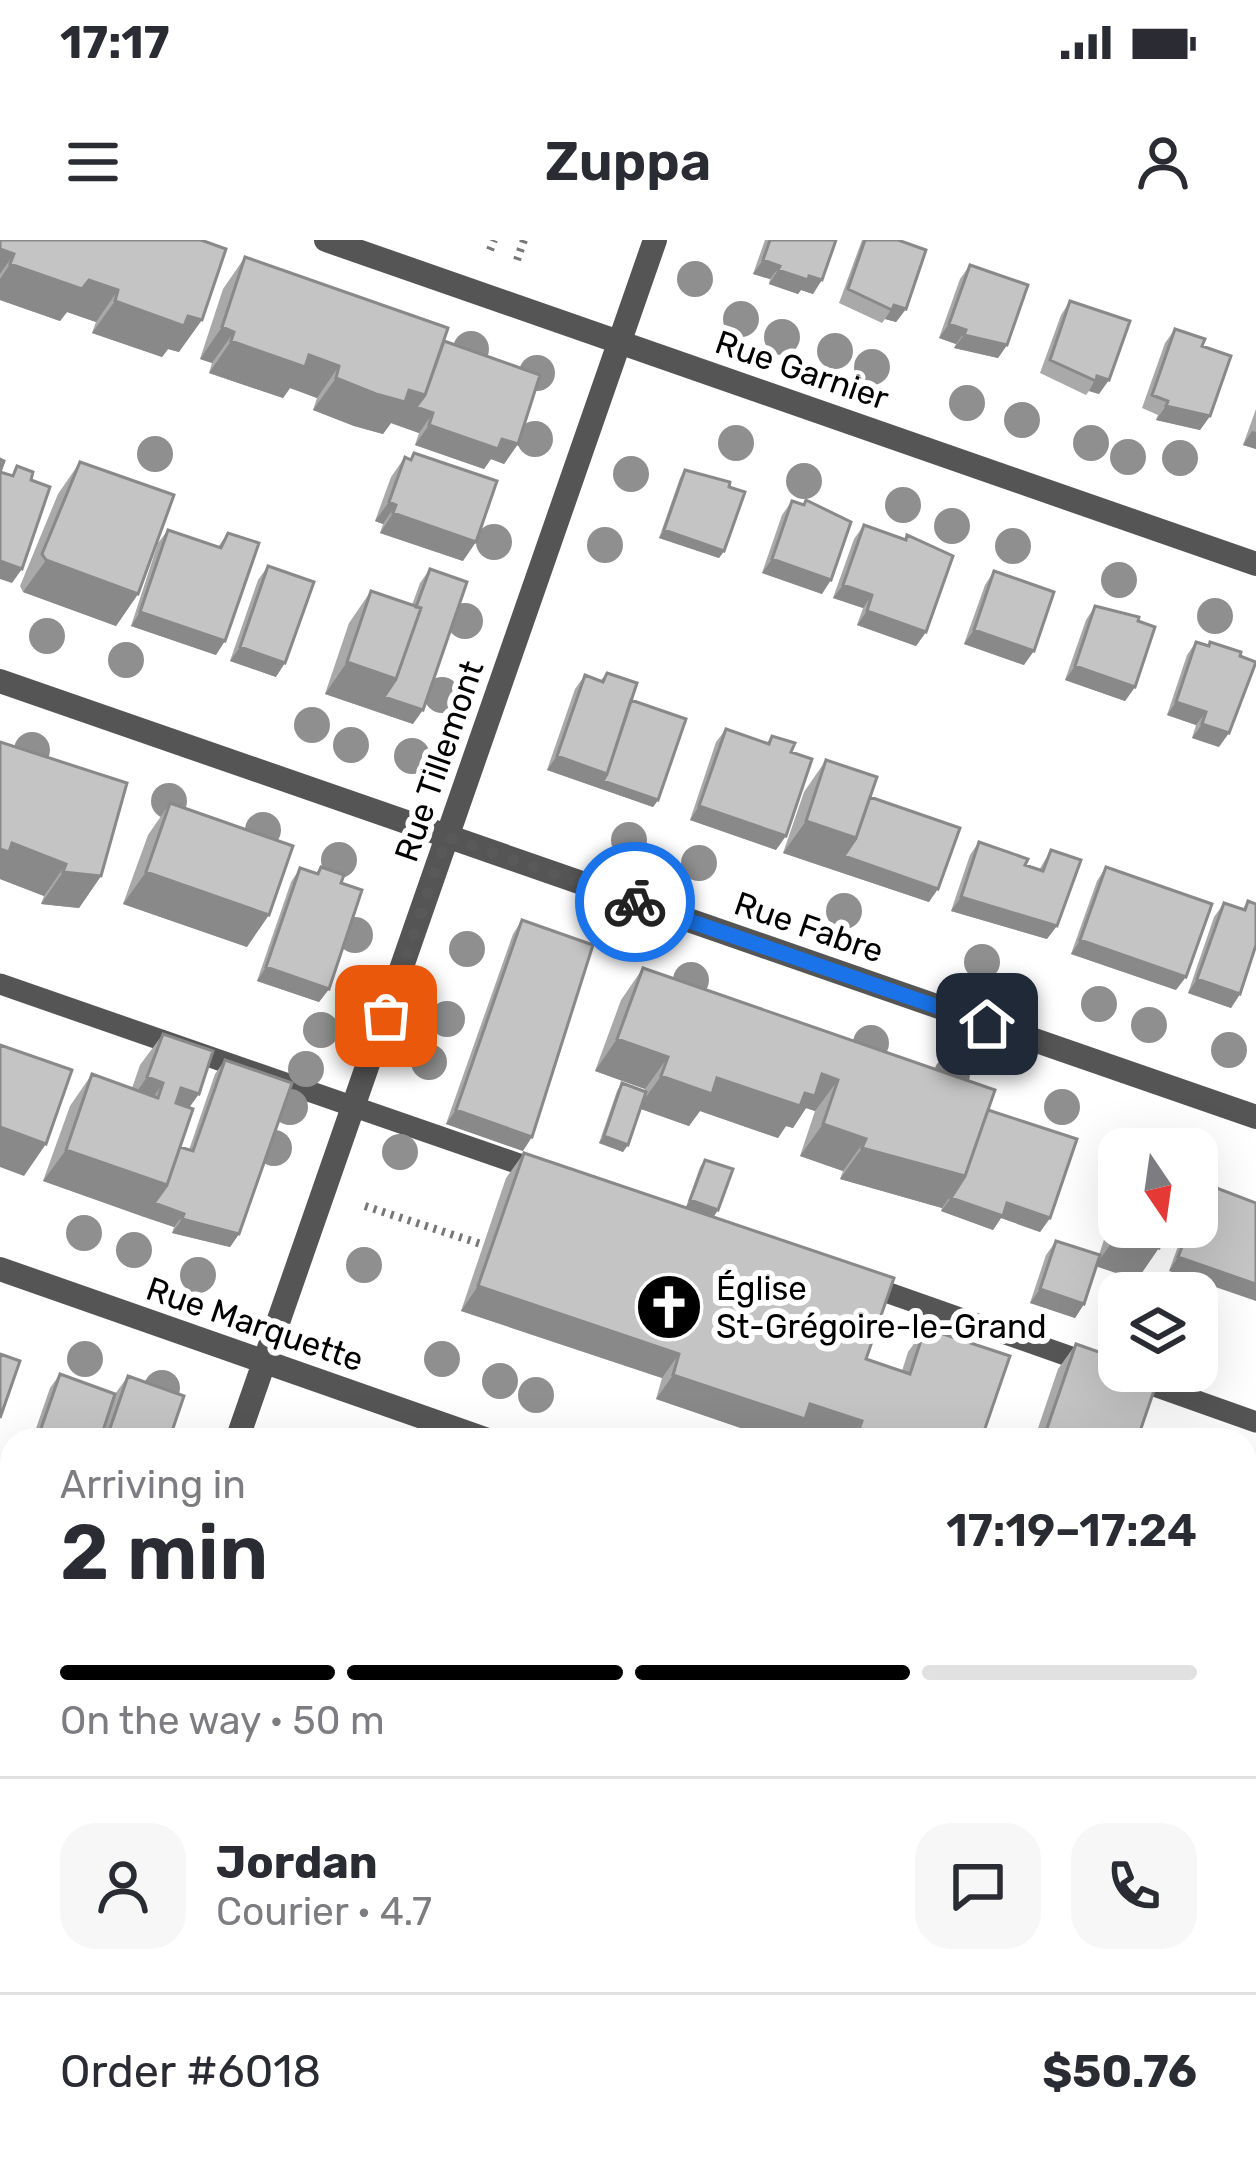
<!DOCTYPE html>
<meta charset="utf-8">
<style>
:root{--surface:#fff;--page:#f7f7f7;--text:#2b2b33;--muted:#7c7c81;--line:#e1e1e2;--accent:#000}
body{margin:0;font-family:Rubik,sans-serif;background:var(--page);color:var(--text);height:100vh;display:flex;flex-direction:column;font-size:45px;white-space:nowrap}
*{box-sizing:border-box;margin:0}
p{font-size:39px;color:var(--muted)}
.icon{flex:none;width:66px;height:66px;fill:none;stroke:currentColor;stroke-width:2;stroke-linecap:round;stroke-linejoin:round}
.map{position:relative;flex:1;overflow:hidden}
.drawer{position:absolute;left:0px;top:1188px;width:1257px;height:747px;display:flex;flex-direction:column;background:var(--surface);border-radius:36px 36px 0 0;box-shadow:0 12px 48px #0002}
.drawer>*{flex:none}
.needle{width:78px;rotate:167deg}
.controls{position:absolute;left:1098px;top:888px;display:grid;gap:24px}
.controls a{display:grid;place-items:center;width:120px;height:120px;border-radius:24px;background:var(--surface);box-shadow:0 12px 48px #0002;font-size:60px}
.pin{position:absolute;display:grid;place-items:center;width:102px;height:102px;color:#fff;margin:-51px;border-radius:24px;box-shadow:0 6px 18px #0006}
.courier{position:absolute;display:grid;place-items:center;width:120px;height:120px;margin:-60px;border:9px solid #1a73e8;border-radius:50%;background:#fff;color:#222;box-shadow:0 3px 15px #0007}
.head em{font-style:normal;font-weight:600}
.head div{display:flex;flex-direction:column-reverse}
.head{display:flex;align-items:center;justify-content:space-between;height:204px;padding:0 60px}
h1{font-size:78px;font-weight:600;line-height:90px}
.bar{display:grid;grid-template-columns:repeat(4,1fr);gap:18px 12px;align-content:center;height:144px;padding:0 60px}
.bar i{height:15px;border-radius:9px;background:var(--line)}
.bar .active{background:var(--accent)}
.bar p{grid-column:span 4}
.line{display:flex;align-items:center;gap:30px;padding:0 60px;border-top:3px solid var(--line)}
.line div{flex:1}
.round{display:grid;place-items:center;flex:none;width:126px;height:126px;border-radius:36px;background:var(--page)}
.status{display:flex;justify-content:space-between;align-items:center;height:84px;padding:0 60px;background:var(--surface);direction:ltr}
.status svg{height:33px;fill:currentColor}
header{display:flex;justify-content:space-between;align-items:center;height:156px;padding:0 60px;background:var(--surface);font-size:54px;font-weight:600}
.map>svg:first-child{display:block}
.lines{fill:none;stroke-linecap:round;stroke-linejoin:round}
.path{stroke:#777;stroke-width:8;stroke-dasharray:3 6;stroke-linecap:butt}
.lane{stroke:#555;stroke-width:21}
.street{stroke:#555;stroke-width:24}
.secondary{stroke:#222;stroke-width:24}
.tree{fill:#8f8f8f}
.wall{fill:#a9a9a9}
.shaded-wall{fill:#898989}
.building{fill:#c4c4c4;stroke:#898989;stroke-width:3}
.done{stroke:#595959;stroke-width:12;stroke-dasharray:0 21.6}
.route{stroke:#1a73e8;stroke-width:15}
.labels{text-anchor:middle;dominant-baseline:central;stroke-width:12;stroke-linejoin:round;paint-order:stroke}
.street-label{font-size:33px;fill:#000;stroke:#fff}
.poi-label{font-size:33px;fill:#000;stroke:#fff;text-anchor:start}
</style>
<div class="status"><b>17:17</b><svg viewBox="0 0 49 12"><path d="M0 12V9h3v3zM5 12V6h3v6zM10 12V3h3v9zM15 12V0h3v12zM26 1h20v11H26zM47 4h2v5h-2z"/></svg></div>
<header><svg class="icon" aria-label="menu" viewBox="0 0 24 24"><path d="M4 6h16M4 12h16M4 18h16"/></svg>Zuppa<svg class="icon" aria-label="person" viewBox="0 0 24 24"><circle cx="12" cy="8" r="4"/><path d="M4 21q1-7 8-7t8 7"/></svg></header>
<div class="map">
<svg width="1256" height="1934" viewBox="0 0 1256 1934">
<rect width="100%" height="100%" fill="#fff"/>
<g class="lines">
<path class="path" d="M490 10 494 0
M517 20 524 0
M365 966 484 1005"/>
<path class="lane" d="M0 744 542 932
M866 1045 1091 1124
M1132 1138 1256 1182
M0 1305 12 1309
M1245 1739 1256 1743
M0 1901 12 1905
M65 1923 98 1934 102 1923"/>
<path class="street" d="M326 0 1256 324
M0 441 1256 877
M0 1029 488 1200
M237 1200 655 0
M1245 1463 1256 1467
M0 1880 12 1845"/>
<path class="secondary" d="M0 1626 12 1630
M849 1923 880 1934"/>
</g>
<g class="tree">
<circle cx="695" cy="39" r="18"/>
<circle cx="741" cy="79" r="18"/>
<circle cx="782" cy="97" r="18"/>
<circle cx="471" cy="109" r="18"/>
<circle cx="835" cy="111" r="18"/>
<circle cx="872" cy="127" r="18"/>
<circle cx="537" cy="133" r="18"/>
<circle cx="967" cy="163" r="18"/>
<circle cx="1022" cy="180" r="18"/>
<circle cx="535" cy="199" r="18"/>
<circle cx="736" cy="203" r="18"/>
<circle cx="1091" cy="203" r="18"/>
<circle cx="155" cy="214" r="18"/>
<circle cx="1128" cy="217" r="18"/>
<circle cx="1180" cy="218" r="18"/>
<circle cx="631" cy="234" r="18"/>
<circle cx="804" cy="241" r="18"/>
<circle cx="903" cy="265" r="18"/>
<circle cx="952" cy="286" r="18"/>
<circle cx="494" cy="302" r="18"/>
<circle cx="605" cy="305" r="18"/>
<circle cx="1013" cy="306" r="18"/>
<circle cx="1119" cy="340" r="18"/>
<circle cx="1215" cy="376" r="18"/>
<circle cx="465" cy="381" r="18"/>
<circle cx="47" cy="396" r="18"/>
<circle cx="126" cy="420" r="18"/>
<circle cx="442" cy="455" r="18"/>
<circle cx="312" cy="485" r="18"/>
<circle cx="351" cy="505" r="18"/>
<circle cx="32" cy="510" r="18"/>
<circle cx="412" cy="516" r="18"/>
<circle cx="169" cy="561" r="18"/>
<circle cx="263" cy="590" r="18"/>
<circle cx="629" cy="600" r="18"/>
<circle cx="339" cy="620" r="18"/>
<circle cx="699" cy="623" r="18"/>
<circle cx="844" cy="671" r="18"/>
<circle cx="355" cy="695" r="18"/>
<circle cx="467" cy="709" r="18"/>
<circle cx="982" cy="722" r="18"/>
<circle cx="691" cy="740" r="18"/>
<circle cx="1099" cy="764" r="18"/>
<circle cx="447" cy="779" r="18"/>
<circle cx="1149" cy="785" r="18"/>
<circle cx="321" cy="790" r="18"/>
<circle cx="871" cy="803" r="18"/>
<circle cx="1229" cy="810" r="18"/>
<circle cx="429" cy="822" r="18"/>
<circle cx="306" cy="829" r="18"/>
<circle cx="952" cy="834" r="18"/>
<circle cx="290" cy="867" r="18"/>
<circle cx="1062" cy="867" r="18"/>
<circle cx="274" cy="908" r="18"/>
<circle cx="400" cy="912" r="18"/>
<circle cx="84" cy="993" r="18"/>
<circle cx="134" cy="1010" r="18"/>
<circle cx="364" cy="1025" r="18"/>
<circle cx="198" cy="1035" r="18"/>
<circle cx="85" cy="1119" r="18"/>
<circle cx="442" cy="1119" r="18"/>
<circle cx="500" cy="1141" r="18"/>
<circle cx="162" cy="1148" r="18"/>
<circle cx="536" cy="1155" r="18"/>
</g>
<path class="wall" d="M0 0H201L179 112 168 109 162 117 92 93 96 82 67 72 60 81 0 60Z
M765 0H836L813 54 801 50 798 54 769 44 770 39 753 34Z
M862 0H898L906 69 896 82 885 79 882 83 839 63Z
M245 17 444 101 518 204 504 224 491 219 484 229 415 205 419 193 402 187 391 183 383 194 354 186 313 170 317 158 290 148 283 158 209 133 212 123 200 119 223 49Z
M970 25 1007 105 998 118 954 108 956 104 939 98 960 39Z
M1070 61 1099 154 1089 151 1086 155 1040 133 1061 75Z
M1175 89 1202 106 1210 176 1200 190 1156 180 1158 175 1142 168 1165 103Z
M1256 169V209L1243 205Z
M414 213 463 321 380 293 383 284 375 281 391 237 405 217 410 219Z
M80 222 138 354 116 386 23 352 20 346 58 254Z
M685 230 724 311 719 318 659 298 680 238Z
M806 260 822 354 762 333 782 275 792 261 803 265Z
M864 285 904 299 907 295 926 392 916 406 857 385 863 368 833 358 854 299Z
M168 290 218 307 228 293 216 415 131 386 158 303Z
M268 326 276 437 230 421 258 340Z
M430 329 413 484 325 454 349 383 371 351 412 365 420 343Z
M994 331 1024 425 964 404 985 345Z
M1095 366 1135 447 1125 461 1065 440 1086 380Z
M1196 402 1208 405 1210 402 1219 507 1192 498 1196 485 1167 475 1187 415Z
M607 433 631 460 658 560 653 567 547 530 575 449 585 435 600 441Z
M726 489 767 503 772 496 776 610 690 580 716 502Z
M0 502 101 636 79 668 41 664 44 656 0 639Z
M826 520 870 557 929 662 783 613 804 552Z
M170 563 247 707 123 664 148 595Z
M979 602 1025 625 1039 630 1051 610 1047 699 951 671 970 615Z
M321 627 341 643 329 749 319 762 257 741 291 642 300 628 316 633Z
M1106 627 1176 750 1071 714 1097 641Z
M1248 661 1240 754 1231 768 1188 753 1214 677 1224 663 1243 669Z
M522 680 523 911 446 884 513 694Z
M643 728 988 870 1050 978 1040 992 1001 978 993 990 941 971 942 968 840 939 843 931 800 916 815 871 806 868 793 888 786 886 778 898 700 871 689 886 641 869 623 912 599 903 617 851 622 843 644 852 645 849 595 831 621 760Z
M163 794 189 868 180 907 189 910 215 834 225 820 239 994 230 1007 172 993 174 987 43 941 70 866 92 834 132 848 140 825Z
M524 913 686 967 700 927 705 920 714 977 866 1119 902 1131 908 1112 925 1088 981 1200H826L797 1191 791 1200H776L656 1159 662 1138 461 1071 506 938Z
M1206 944 1256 963 1169 1031 1185 987H1197V957Z
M1119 953V987L1137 1040 1097 1026 1084 1064 1075 1078 1030 1063 1046 1015 1056 1001 1099 1015Z
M1076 1104 1137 1200H1034L1058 1129Z
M60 1134 115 1154 128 1136 169 1200H32L50 1148Z"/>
<path class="shaded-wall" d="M0 9 14 14 0 34Z
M763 20 780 26 770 39 753 34Z
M10 24 89 40 118 50 96 82 67 72 60 81 0 60V39Z
M778 30 809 36 822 40 813 54 801 50 798 54 769 44Z
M115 61 188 76 202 80 179 112 168 109 162 117 92 93Z
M894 65 906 69 896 82 885 79Z
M949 84 966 90 956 104 939 98Z
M222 87 234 92 212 123 200 119Z
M964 95 1007 105 998 118 954 108Z
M231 101 309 115 339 126 317 158 290 148 283 158 209 133Z
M1097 136 1109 140 1099 154 1089 151Z
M336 138 409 150 425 155 433 173 419 193 391 183 383 194 354 186 313 170Z
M1166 166 1210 176 1200 190 1156 180Z
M429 185 502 199 518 204 504 224 491 219 484 229 415 205Z
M1252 191 1256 192V209L1243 205Z
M389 262 396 265 383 284 375 281Z
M393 273 476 302 463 321 380 293Z
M664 290 724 311 719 318 659 298Z
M772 319 831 340 822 354 762 333Z
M46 320 138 354 116 386 23 352Z
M0 321 22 329 12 343 0 339Z
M843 345 872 355 863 368 833 358Z
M867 371 926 392 916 406 857 385Z
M140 372 225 401 216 415 131 386Z
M974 390 1034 411 1024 425 964 404Z
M240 407 285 423 276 437 230 421Z
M347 422 396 439 423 470 413 484 325 454Z
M1075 426 1135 447 1125 461 1065 440Z
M1176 462 1206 472 1196 485 1167 475Z
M1202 484 1229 493 1219 507 1192 498Z
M557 516 607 534 658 560 653 567 547 530Z
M699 566 786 596 776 610 690 580Z
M806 581 856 598 938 649 929 662 783 613Z
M12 603 66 624 44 656 0 639V609Z
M63 632 101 636 79 668 41 664Z
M146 632 269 675 247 707 123 664Z
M961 657 1057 686 1047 699 951 671Z
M1080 700 1186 737 1176 750 1071 714Z
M266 727 329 749 319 762 257 741Z
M1197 739 1240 754 1231 768 1188 753Z
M617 799 668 817 645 849 595 831Z
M822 834 838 840 815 871 806 868 793 888 786 886 778 898 700 871 689 886 638 868 661 836 717 838 805 853Z
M147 837 163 843 141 875 125 869Z
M181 848 199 854 176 886 159 880Z
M456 870 532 897 523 911 446 884Z
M823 884 866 899 843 931 800 916Z
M0 887 46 904 24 936 0 927Z
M604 896 628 905 623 912 599 903Z
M862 908 965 936 942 968 840 939Z
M66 910 167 945 144 977 43 941Z
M951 958 1007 963 1050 978 1040 992 1001 978 993 990 941 971Z
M690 960 718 970 713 978 686 967Z
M154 963 184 974 174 987 144 977Z
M182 979 239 994 230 1007 172 993Z
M1118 994 1159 1008 1137 1040 1095 1026Z
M1178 1017 1256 1044V1061L1169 1031Z
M478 1046 679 1114 662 1138 461 1071Z
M1040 1049 1084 1064 1075 1078 1030 1063Z
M673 1135 810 1164 862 1181 849 1200H826L797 1191 791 1200H776L656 1159Z
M1245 1314 1256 1318V1357L1245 1353Z
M0 1489 12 1493V1517L0 1513Z
M1245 1645 1256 1649V1666L1245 1662Z
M1165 1923H1216L1230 1928 1226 1934H1198Z"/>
<path class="building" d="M0 0H201L226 9 202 80 188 76 184 86 115 61 118 50 89 40 82 49 10 24 14 14 0 9Z
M770 0H836L822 40 809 36 808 40 778 30 780 26 763 20Z
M865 0H898L926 10 906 69 894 65 892 70 848 49Z
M245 17 448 88 425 155 409 150 405 162 376 154 336 138 339 126 309 115 305 127 231 101 234 92 222 87Z
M970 25 1028 45 1007 105 964 95 966 90 949 84Z
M1070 61 1130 81 1109 140 1097 136 1096 141 1050 120Z
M1175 89 1205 99 1202 106 1231 116 1210 176 1166 166 1168 161 1152 155Z
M444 101 540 135 518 204 502 199 498 209 429 185 433 173 416 167 425 155Z
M414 213 497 241 476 302 393 273 396 265 389 262 405 217 411 220Z
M0 219 4 221 0 232 13 236 17 226 33 232 31 240 50 247 22 329 0 321Z
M80 222 174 255 138 354 46 320 42 314Z
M685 230 730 242 729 247 745 252 724 311 664 290Z
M806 260 851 282 831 340 772 319 792 261 804 265Z
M864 285 906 300 907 295 953 316 926 392 867 371 872 355 843 345Z
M168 290 221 308 228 293 259 303 225 401 140 372Z
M268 326 314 342 285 423 240 407Z
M430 329 467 342 423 470 384 457 396 439 421 368 416 367Z
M994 331 1054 352 1034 411 974 390Z
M371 351 421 368 396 439 347 422Z
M1095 366 1139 377 1138 381 1155 387 1135 447 1075 426Z
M1196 402 1209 406 1210 402 1241 412 1240 416 1256 422 1229 493 1202 484 1206 472 1176 462Z
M607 433 637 443 607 534 557 516 585 435 603 442Z
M631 460 686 479 658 560 603 541 607 534Z
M726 489 769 504 772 496 795 503 791 512 812 519 786 596 699 566Z
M0 502 127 543 101 636 63 632 66 624 12 603 9 612 0 609Z
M826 520 877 537 856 598 806 581Z
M870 557 960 588 938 649 844 616 856 598Z
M170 563 293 606 269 675 146 632Z
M979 602 1028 619 1025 625 1043 631 1051 610 1081 620 1057 686 961 657Z
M321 627 344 635 341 643 362 650 329 749 266 727 300 628 318 634Z
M1106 627 1212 664 1186 737 1080 700Z
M1248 661 1256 664V705L1240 754 1197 739 1224 663 1245 670Z
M522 680 593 705 532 897 456 870Z
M643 728 995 850 965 936 862 908 866 899 823 884 838 840 822 834 815 856 805 853 800 866 717 838 712 854 661 836 668 817 617 799Z
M163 794 213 811 199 854 181 848 176 863 193 869 167 945 66 910 92 834 158 858 163 843 147 837Z
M0 805 72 830 46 904 0 887Z
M225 820 292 843 239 994 182 979 184 974 154 963 167 945 180 907 193 911Z
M622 843 646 852 628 905 604 896Z
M988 870 1077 899 1050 978 1007 963 1003 976 951 958 965 936Z
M1147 903 1165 909H1145Z
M524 913 894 1038 866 1119 910 1134 925 1088 1010 1116 981 1200H873L857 1195 862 1181 810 1164 805 1179 673 1135 679 1114 478 1046Z
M705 920 733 929 718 970 690 960Z
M1206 944 1256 963V1044L1178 1017 1190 987H1197V968Z
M1120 987H1167L1159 1008 1118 994Z
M1056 1001 1100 1015 1084 1064 1040 1049Z
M1076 1104 1119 1119V1131L1160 1133 1137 1200H1043Z
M0 1114 20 1121 0 1178Z
M60 1134 115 1154 100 1200H37Z
M128 1136 184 1156 169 1200H106Z
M1247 1228 1256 1231V1318L1245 1314V1232Z
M0 1400 12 1404 0 1442Z
M12 1412V1493L0 1489V1448Z
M1245 1544 1256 1547V1649L1245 1645Z
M1245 1821 1256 1824V1854L1245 1886Z
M135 1923H156L163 1925 166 1923H219L215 1934H131Z"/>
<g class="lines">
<path class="done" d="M386 776 447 597 635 662"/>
<path class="route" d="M635 662 987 784"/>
</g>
<defs>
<g id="church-disc" transform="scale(3.45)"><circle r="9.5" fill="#000" stroke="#fff"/><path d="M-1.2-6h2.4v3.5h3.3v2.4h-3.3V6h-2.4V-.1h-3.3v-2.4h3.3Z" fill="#fff"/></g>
</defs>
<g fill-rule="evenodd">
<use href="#church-disc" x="669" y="1067"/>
</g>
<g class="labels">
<g class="street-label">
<text transform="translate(802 130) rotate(19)">Rue Garnier</text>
<text transform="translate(439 521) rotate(-71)">Rue Tillemont</text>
<text transform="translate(809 687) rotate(19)">Rue Fabre</text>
<text transform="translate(255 1084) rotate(19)">Rue Marquette</text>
</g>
<g class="poi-label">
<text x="716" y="1048">Église<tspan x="716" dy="38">St-Grégoire-le-Grand</tspan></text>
</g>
</g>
</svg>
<div class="controls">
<a><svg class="needle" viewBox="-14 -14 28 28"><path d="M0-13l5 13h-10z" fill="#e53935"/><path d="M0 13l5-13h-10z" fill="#7c7c81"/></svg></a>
<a><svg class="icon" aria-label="layers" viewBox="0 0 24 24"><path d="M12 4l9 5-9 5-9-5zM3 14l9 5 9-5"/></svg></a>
</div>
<div class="pin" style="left:386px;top:776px;background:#ea580c"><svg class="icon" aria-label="bag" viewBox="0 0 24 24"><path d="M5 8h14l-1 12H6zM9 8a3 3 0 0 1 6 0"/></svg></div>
<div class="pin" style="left:987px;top:784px;background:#1f2937"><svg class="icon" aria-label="home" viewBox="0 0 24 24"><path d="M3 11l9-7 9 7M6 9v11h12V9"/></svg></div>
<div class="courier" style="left:635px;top:662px"><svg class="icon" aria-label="bike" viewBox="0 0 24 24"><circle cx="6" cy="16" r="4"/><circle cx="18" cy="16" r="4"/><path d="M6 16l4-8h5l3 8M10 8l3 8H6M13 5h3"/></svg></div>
<section class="drawer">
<div class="head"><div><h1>2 min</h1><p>Arriving in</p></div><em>17:19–17:24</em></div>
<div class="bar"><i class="active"></i><i class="active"></i><i class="active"></i><i></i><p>On the way · 50 m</p></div>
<div class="line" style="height:216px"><a class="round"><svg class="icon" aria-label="person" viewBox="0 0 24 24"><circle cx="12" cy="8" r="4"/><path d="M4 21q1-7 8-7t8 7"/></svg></a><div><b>Jordan</b><p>Courier · 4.7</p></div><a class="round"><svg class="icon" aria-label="chat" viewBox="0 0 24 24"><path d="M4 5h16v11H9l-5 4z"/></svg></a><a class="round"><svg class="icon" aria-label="phone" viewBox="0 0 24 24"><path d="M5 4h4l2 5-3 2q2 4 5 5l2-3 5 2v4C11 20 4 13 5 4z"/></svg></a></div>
<div class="line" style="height:156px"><div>Order #6018</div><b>$50.76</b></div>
</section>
</div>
